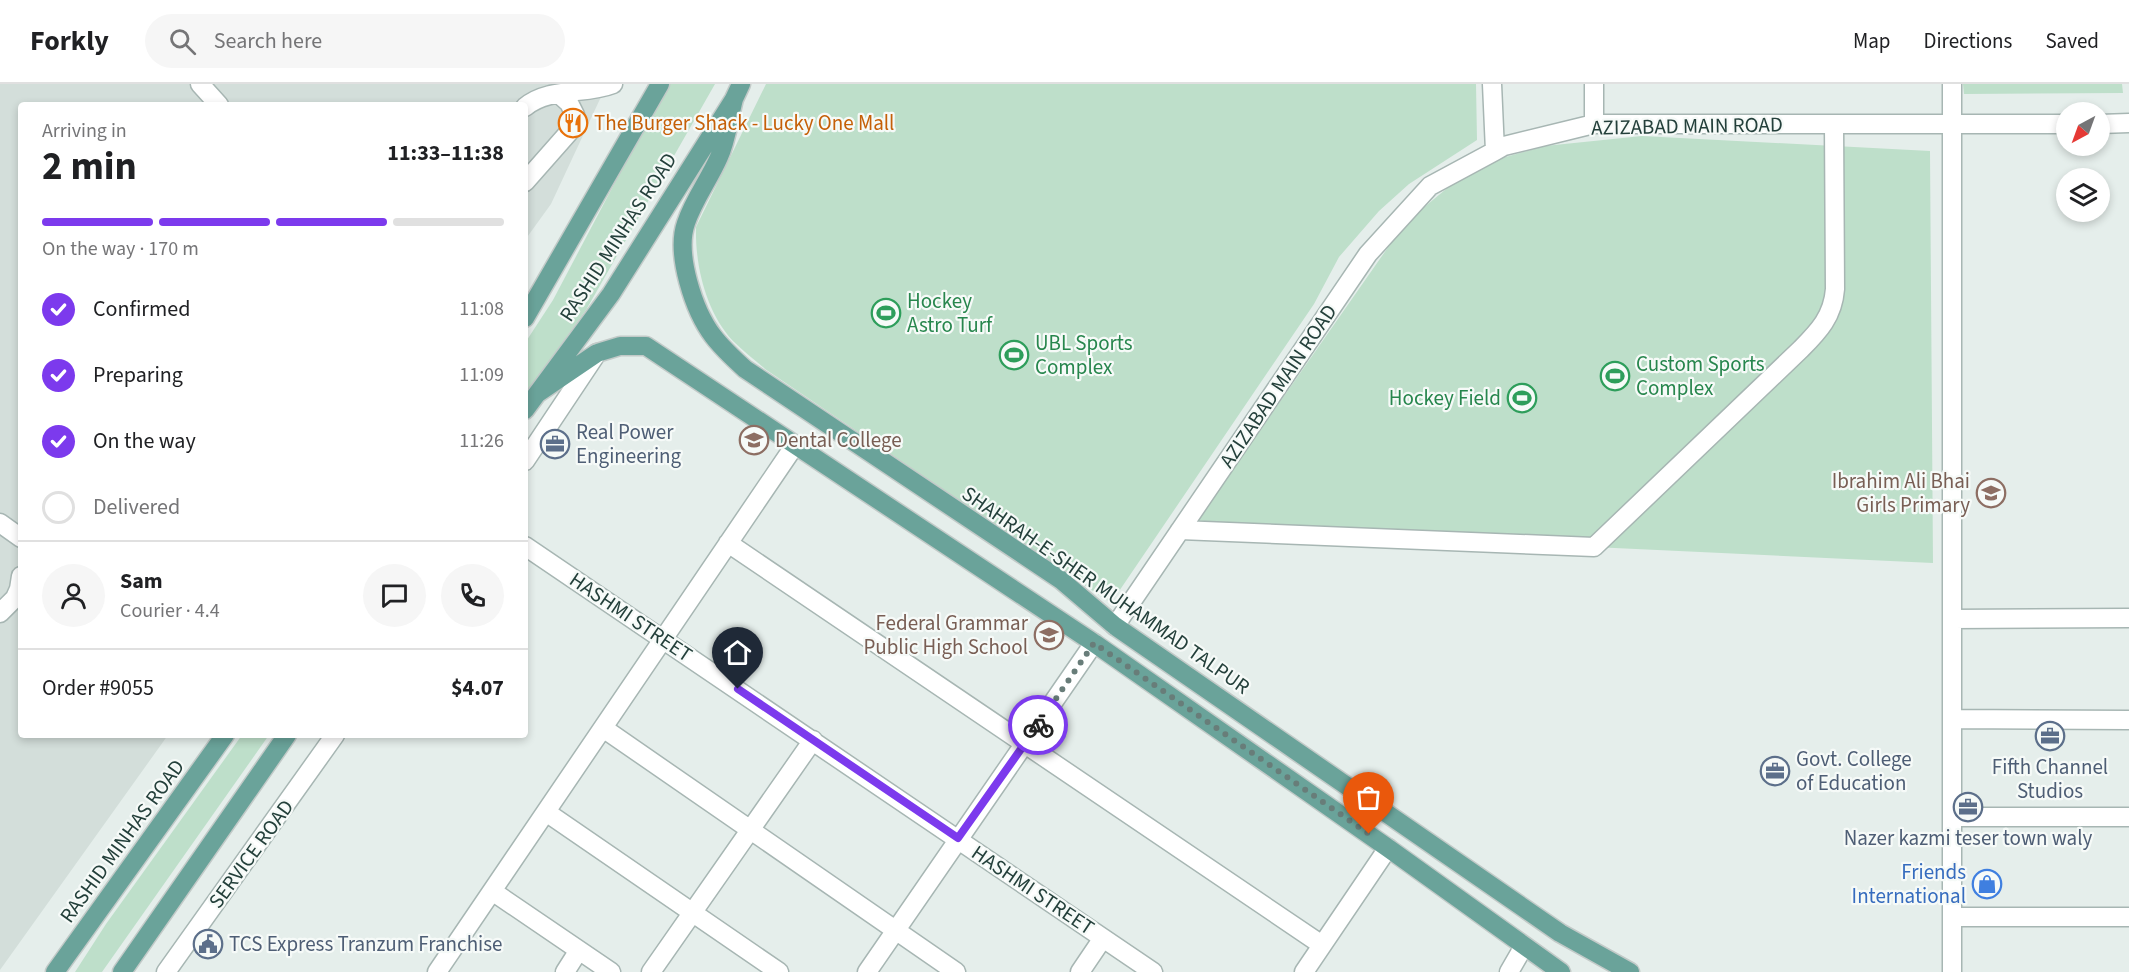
<!DOCTYPE html>
<meta charset="utf-8">
<style>
:root{--surface:#fff;--page:#f6f6f6;--text:#202124;--muted:#757577;--line:#e0e0e0;--accent:#7c3aed}
body{margin:0;font-family:"Source Sans 3",sans-serif;background:var(--page);color:var(--text);height:100vh;display:flex;flex-direction:column;font-size:22px;white-space:nowrap}
*{box-sizing:border-box;margin:0}
p{font-size:20px;color:var(--muted)}
.icon{flex:none;width:33px;height:33px;fill:none;stroke:currentColor;stroke-width:2;stroke-linecap:round;stroke-linejoin:round}
.map{position:relative;flex:1;overflow:hidden}
.side{position:absolute;left:18px;top:18px;width:510px;height:636px;display:flex;flex-direction:column;background:var(--surface);border-radius:6px;box-shadow:0 3px 9px #0003}
.side>*{flex:none}
.needle{width:39px;rotate:221deg}
.controls{position:absolute;left:2056px;top:18px;display:grid;gap:12px}
.controls a{display:grid;place-items:center;width:54px;height:54px;border-radius:50%;background:var(--surface);box-shadow:0 3px 9px #0003;font-size:30px}
.pin{position:absolute;display:grid;place-items:center;width:51px;height:51px;color:#fff;margin:-62px -26px;border-radius:50% 50% 50% 0;rotate:-45deg;box-shadow:0 0 6px #0007}
.pin .icon{rotate:45deg}
.courier{position:absolute;display:grid;place-items:center;width:60px;height:60px;margin:-30px;border:4px solid #7c3aed;border-radius:50%;background:#fff;color:#222;box-shadow:0 2px 8px #0007}
.head em{font-style:normal;font-weight:700}
.head div{display:flex;flex-direction:column-reverse}
.head{display:flex;align-items:center;justify-content:space-between;height:102px;padding:0 24px}
h1{font-size:39px;font-weight:700;line-height:45px}
.bar{display:grid;grid-template-columns:repeat(4,1fr);gap:9px 6px;align-content:center;height:72px;padding:0 24px}
.bar i{height:8px;border-radius:4px;background:var(--line)}
.bar .selected{background:var(--accent)}
.bar p{grid-column:span 4}
.line{display:flex;align-items:center;gap:15px;padding:0 24px;border-top:2px solid var(--line)}
.line div{flex:1}
.round{display:grid;place-items:center;flex:none;width:63px;height:63px;border-radius:32px;background:var(--page)}
ol{padding:0 24px;list-style:none}
li{display:flex;align-items:center;gap:18px;height:66px}
li p{margin-inline-start:auto}
li .icon{padding:6px;border-radius:50%;background:var(--accent);color:#fff;stroke-width:4}
li:last-child{color:var(--muted)}
li i{width:33px;height:33px;border:3px solid var(--line);border-radius:50%}
header{display:flex;align-items:center;gap:36px;box-sizing:border-box;height:84px;padding:0 30px;background:var(--surface);border-bottom:2px solid var(--line)}
header strong{font-size:28px}
nav{display:flex;gap:33px;margin-inline-start:auto;font-size:21px}
.search{width:420px;height:54px;background:var(--page);display:flex;align-items:center;gap:15px;box-sizing:border-box;padding:0 21px;border-radius:33px;color:var(--muted);font-size:22px}
.map>svg:first-child{display:block}
.built{fill:#d3deda}
.green{fill:#bedfca}
.lines{fill:none;stroke-linecap:round;stroke-linejoin:round}
.minor-casing{stroke:#a7b6b3;stroke-width:21}
.major-casing{stroke:#c2cac8;stroke-width:21}
.minor{stroke:#fff;stroke-width:18}
.major{stroke:#6aa39a;stroke-width:18}
.done{stroke:#687d79;stroke-width:6;stroke-dasharray:0 10.8}
.route{stroke:#7c3aed;stroke-width:8}
.labels{text-anchor:middle;dominant-baseline:central;stroke-width:4.5;stroke-linejoin:round;paint-order:stroke}
.food-label{font-size:21px;fill:#c56008;stroke:#f6faf8;text-anchor:start}
.street-label{font-size:21px;fill:#24403b;stroke:#f6faf8}
.leisure-label{font-size:21px;fill:#27864d;stroke:#f6faf8;text-anchor:start}
.service-label{font-size:21px;fill:#4e5e75;stroke:#f6faf8;text-anchor:start}
.education-label{font-size:21px;fill:#785e54;stroke:#f6faf8;text-anchor:end}
.shop-label{font-size:21px;fill:#366cbe;stroke:#f6faf8;text-anchor:end}
</style>
<header>
<strong>Forkly</strong>
<div class="search"><svg class="icon" aria-label="search" viewBox="0 0 24 24"><circle cx="10" cy="10" r="6"/><path d="M15 15l6 6"/></svg>Search here</div>
<nav><a>Map</a><a>Directions</a><a>Saved</a></nav>
</header>
<div class="map">
<svg width="2129" height="888" viewBox="0 0 2129 888">
<rect width="100%" height="100%" fill="#e5eeeb"/>
<path class="built" d="M0 0H607L551 120 525 156V21H21V651H168L0 886Z"/>
<path class="green" d="M667 0H715L586 226 525 310V259L553 216Z
M766 0H1476L1477 56 1409 100 1379 127 1339 173 1314 220 1111 519 765 285C755 276 743 267 733 257 706 228 695 182 696 143Z
M1963 0H2122L2123 9 1964 10Z
M1642 52 1930 67 1933 479 1192 444 1405 139 1474 82 1545 62Z
M242 651H269L102 888H75L106 840Z"/>
<g class="lines">
<g class="minor-casing">
<path id="minor" d="M200 0 219 21
M1492 0 1495 67
M1594 0V40
M525 23C549 3 585 11 613 0
M2100 40 2129 39
M525 98 570 47 575 31 569 19 559 10
M525 377 597 269
M0 439 21 454
M1180 446 1594 463 1801 265C1819 247 1833 232 1835 205L1834 40
M728 459 1322 861
M525 462 1153 888
M0 529 15 514 19 505 21 492
M1952 535 2129 534
M1115 542 1368 170 1430 102 1495 67 1504 62 1594 40H2067
M1952 635 2129 636
M603 644 956 888
M546 728 779 888
M1952 733H2129
M492 807 611 888
M1952 833H2129
M166 888 335 651
M437 888 795 361
M565 888 579 866
M651 888 813 656
M867 888 1094 559
M1080 888 1103 854
M1304 888 1388 764
M1509 888 1524 862
M1952 888V0"/>
</g>
<g class="major-casing">
<path id="major" d="M734 15C729 34 727 56 719 73 709 96 694 115 686 139 675 170 694 227 713 252 722 264 734 275 745 285L1061 496 1115 542 1560 849 1630 888
M525 234 660 0
M538 309 597 269 620 262H646L1094 559 1388 764 1561 888
M525 326 611 210 734 15 741 0
M55 888 225 651
M122 888 287 651"/>
</g>
<use href="#minor" class="minor"/>
<use href="#major" class="major"/>
</g>
<g class="lines">
<path class="done" d="M1038 641 1094 559 1369 750"/>
<path class="route" d="M738 605 958 754 1038 641"/>
</g>
<defs>
<g id="restaurant-ring" transform="scale(1.5)"><circle r="9.5" fill="#f6faf8" stroke="#e8710a" stroke-width="1.5"/><path d="M-5-6h1v4h1v-4h1v4h1v-4h1v5L-1.5 .5V6h-2V.5L-5-1ZM5-6V6H3V1.5H1.5Q1.5-4 5-6Z" fill="#e8710a"/></g>
<g id="stadium-ring" transform="scale(1.5)"><circle r="9.5" fill="#f6faf8" stroke="#2e9e5b" stroke-width="1.5"/><path d="M0-5a6.5 5 0 1 0 0 10a6.5 5 0 1 0 0-10ZM-3.5-1.8h7v3.6h-7Z" fill="#2e9e5b"/></g>
<g id="university-ring" transform="scale(1.5)"><circle r="9.5" fill="#f6faf8" stroke="#8d6e63" stroke-width="1.5"/><path d="M0-5L7-2L0 1L-7-2ZM-4 1L0 2.5L4 1V4Q0 6-4 4Z" fill="#8d6e63"/></g>
<g id="office-ring" transform="scale(1.5)"><circle r="9.5" fill="#f6faf8" stroke="#5c6f8a" stroke-width="1.5"/><path d="M-6-3h4V-5.5h4V-3h4V5H-6ZM-1-4.5V-3h2v-1.5ZM-6 0V1H6V0Z" fill="#5c6f8a"/></g>
<g id="school-ring" transform="scale(1.5)"><circle r="9.5" fill="#f6faf8" stroke="#8d6e63" stroke-width="1.5"/><path d="M0-5L7-2L0 1L-7-2ZM-4 1L0 2.5L4 1V4Q0 6-4 4Z" fill="#8d6e63"/></g>
<g id="shop-ring" transform="scale(1.5)"><circle r="9.5" fill="#f6faf8" stroke="#3f7fe0" stroke-width="1.5"/><path d="M-5-2.5h2.3a2.7 3.5 0 0 1 5.4 0H5L5.5 6h-11ZM-1.5-2.5h3a1.5 2.3 0 0 0-3 0Z" fill="#3f7fe0"/></g>
<g id="civic-ring" transform="scale(1.5)"><circle r="9.5" fill="#f6faf8" stroke="#5c6f8a" stroke-width="1.5"/><path d="M-.6-6.5H3V-4.5H.6V-3L4-1V1h2V6H-6V1h2V-1L-.6-3ZM-1.2 2.5V6h2.4V2.5Z" fill="#5c6f8a"/></g>
</defs>
<g fill-rule="evenodd">
<use href="#restaurant-ring" x="573" y="39"/>
<use href="#stadium-ring" x="886" y="229"/>
<use href="#stadium-ring" x="1014" y="271"/>
<use href="#stadium-ring" x="1615" y="292"/>
<use href="#stadium-ring" x="1522" y="314"/>
<use href="#university-ring" x="754" y="356"/>
<use href="#office-ring" x="555" y="360"/>
<use href="#school-ring" x="1991" y="409"/>
<use href="#school-ring" x="1049" y="551"/>
<use href="#office-ring" x="2050" y="652"/>
<use href="#office-ring" x="1775" y="687"/>
<use href="#office-ring" x="1968" y="723"/>
<use href="#shop-ring" x="1987" y="800"/>
<use href="#civic-ring" x="208" y="860"/>
</g>
<g class="labels">
<g class="food-label">
<text x="594" y="39">The Burger Shack - Lucky One Mall</text>
</g>
<g class="street-label">
<text transform="translate(1687 42) rotate(-1)">AZIZABAD MAIN ROAD</text>
<text transform="translate(618 153) rotate(-57)">RASHID MINHAS ROAD</text>
<text transform="translate(1278 302) rotate(-56)">AZIZABAD MAIN ROAD</text>
<text transform="translate(1106 506) rotate(35)">SHAHRAH-E-SHER MUHAMMAD TALPUR</text>
<text transform="translate(631 533) rotate(34)">HASHMI STREET</text>
<text transform="translate(122 757) rotate(-54)">RASHID MINHAS ROAD</text>
<text transform="translate(251 770) rotate(-54)">SERVICE ROAD</text>
<text transform="translate(1033 806) rotate(34)">HASHMI STREET</text>
</g>
<g class="leisure-label">
<text x="907" y="217">Hockey<tspan x="907" dy="24">Astro Turf</tspan></text>
<text x="1035" y="259">UBL Sports<tspan x="1035" dy="24">Complex</tspan></text>
<text x="1636" y="280">Custom Sports<tspan x="1636" dy="24">Complex</tspan></text>
<text x="1501" y="314" text-anchor="end">Hockey Field</text>
</g>
<g class="service-label">
<text x="576" y="348">Real Power<tspan x="576" dy="24">Engineering</tspan></text>
<text x="1796" y="675">Govt. College<tspan x="1796" dy="24">of Education</tspan></text>
<text x="2050" y="683" text-anchor="middle">Fifth Channel<tspan x="2050" dy="24">Studios</tspan></text>
<text x="1968" y="754" text-anchor="middle">Nazer kazmi teser town waly</text>
<text x="229" y="860">TCS Express Tranzum Franchise</text>
</g>
<g class="education-label">
<text x="775" y="356" text-anchor="start">Dental College</text>
<text x="1970" y="397">Ibrahim Ali Bhai<tspan x="1970" dy="24">Girls Primary</tspan></text>
<text x="1028" y="539">Federal Grammar<tspan x="1028" dy="24">Public High School</tspan></text>
</g>
<g class="shop-label">
<text x="1966" y="788">Friends<tspan x="1966" dy="24">International</tspan></text>
</g>
</g>
</svg>
<div class="controls">
<a><svg class="needle" viewBox="-14 -14 28 28"><path d="M0-13l5 13h-10z" fill="#e53935"/><path d="M0 13l5-13h-10z" fill="#757577"/></svg></a>
<a><svg class="icon" aria-label="layers" viewBox="0 0 24 24"><path d="M12 4l9 5-9 5-9-5zM3 14l9 5 9-5"/></svg></a>
</div>
<div class="pin" style="left:1369px;top:750px;background:#ea580c"><svg class="icon" aria-label="bag" viewBox="0 0 24 24"><path d="M5 8h14l-1 12H6zM9 8a3 3 0 0 1 6 0"/></svg></div>
<div class="pin" style="left:738px;top:605px;background:#1f2937"><svg class="icon" aria-label="home" viewBox="0 0 24 24"><path d="M3 11l9-7 9 7M6 9v11h12V9"/></svg></div>
<div class="courier" style="left:1038px;top:641px"><svg class="icon" aria-label="bike" viewBox="0 0 24 24"><circle cx="6" cy="16" r="4"/><circle cx="18" cy="16" r="4"/><path d="M6 16l4-8h5l3 8M10 8l3 8H6M13 5h3"/></svg></div>
<section class="side">
<div class="head"><div><h1>2 min</h1><p>Arriving in</p></div><em>11:33–11:38</em></div>
<div class="bar"><i class="selected"></i><i class="selected"></i><i class="selected"></i><i></i><p>On the way · 170 m</p></div>
<ol>
<li><svg class="icon" aria-label="check" viewBox="0 0 24 24"><path d="M5 12l5 5 9-10"/></svg>Confirmed<p>11:08</p></li>
<li><svg class="icon" aria-label="check" viewBox="0 0 24 24"><path d="M5 12l5 5 9-10"/></svg>Preparing<p>11:09</p></li>
<li><svg class="icon" aria-label="check" viewBox="0 0 24 24"><path d="M5 12l5 5 9-10"/></svg>On the way<p>11:26</p></li>
<li><i></i>Delivered</li>
</ol>
<div class="line" style="height:108px"><a class="round"><svg class="icon" aria-label="person" viewBox="0 0 24 24"><circle cx="12" cy="8" r="4"/><path d="M4 21q1-7 8-7t8 7"/></svg></a><div><b>Sam</b><p>Courier · 4.4</p></div><a class="round"><svg class="icon" aria-label="chat" viewBox="0 0 24 24"><path d="M4 5h16v11H9l-5 4z"/></svg></a><a class="round"><svg class="icon" aria-label="phone" viewBox="0 0 24 24"><path d="M5 4h4l2 5-3 2q2 4 5 5l2-3 5 2v4C11 20 4 13 5 4z"/></svg></a></div>
<div class="line" style="height:78px"><div>Order #9055</div><b>$4.07</b></div>
</section>
</div>
